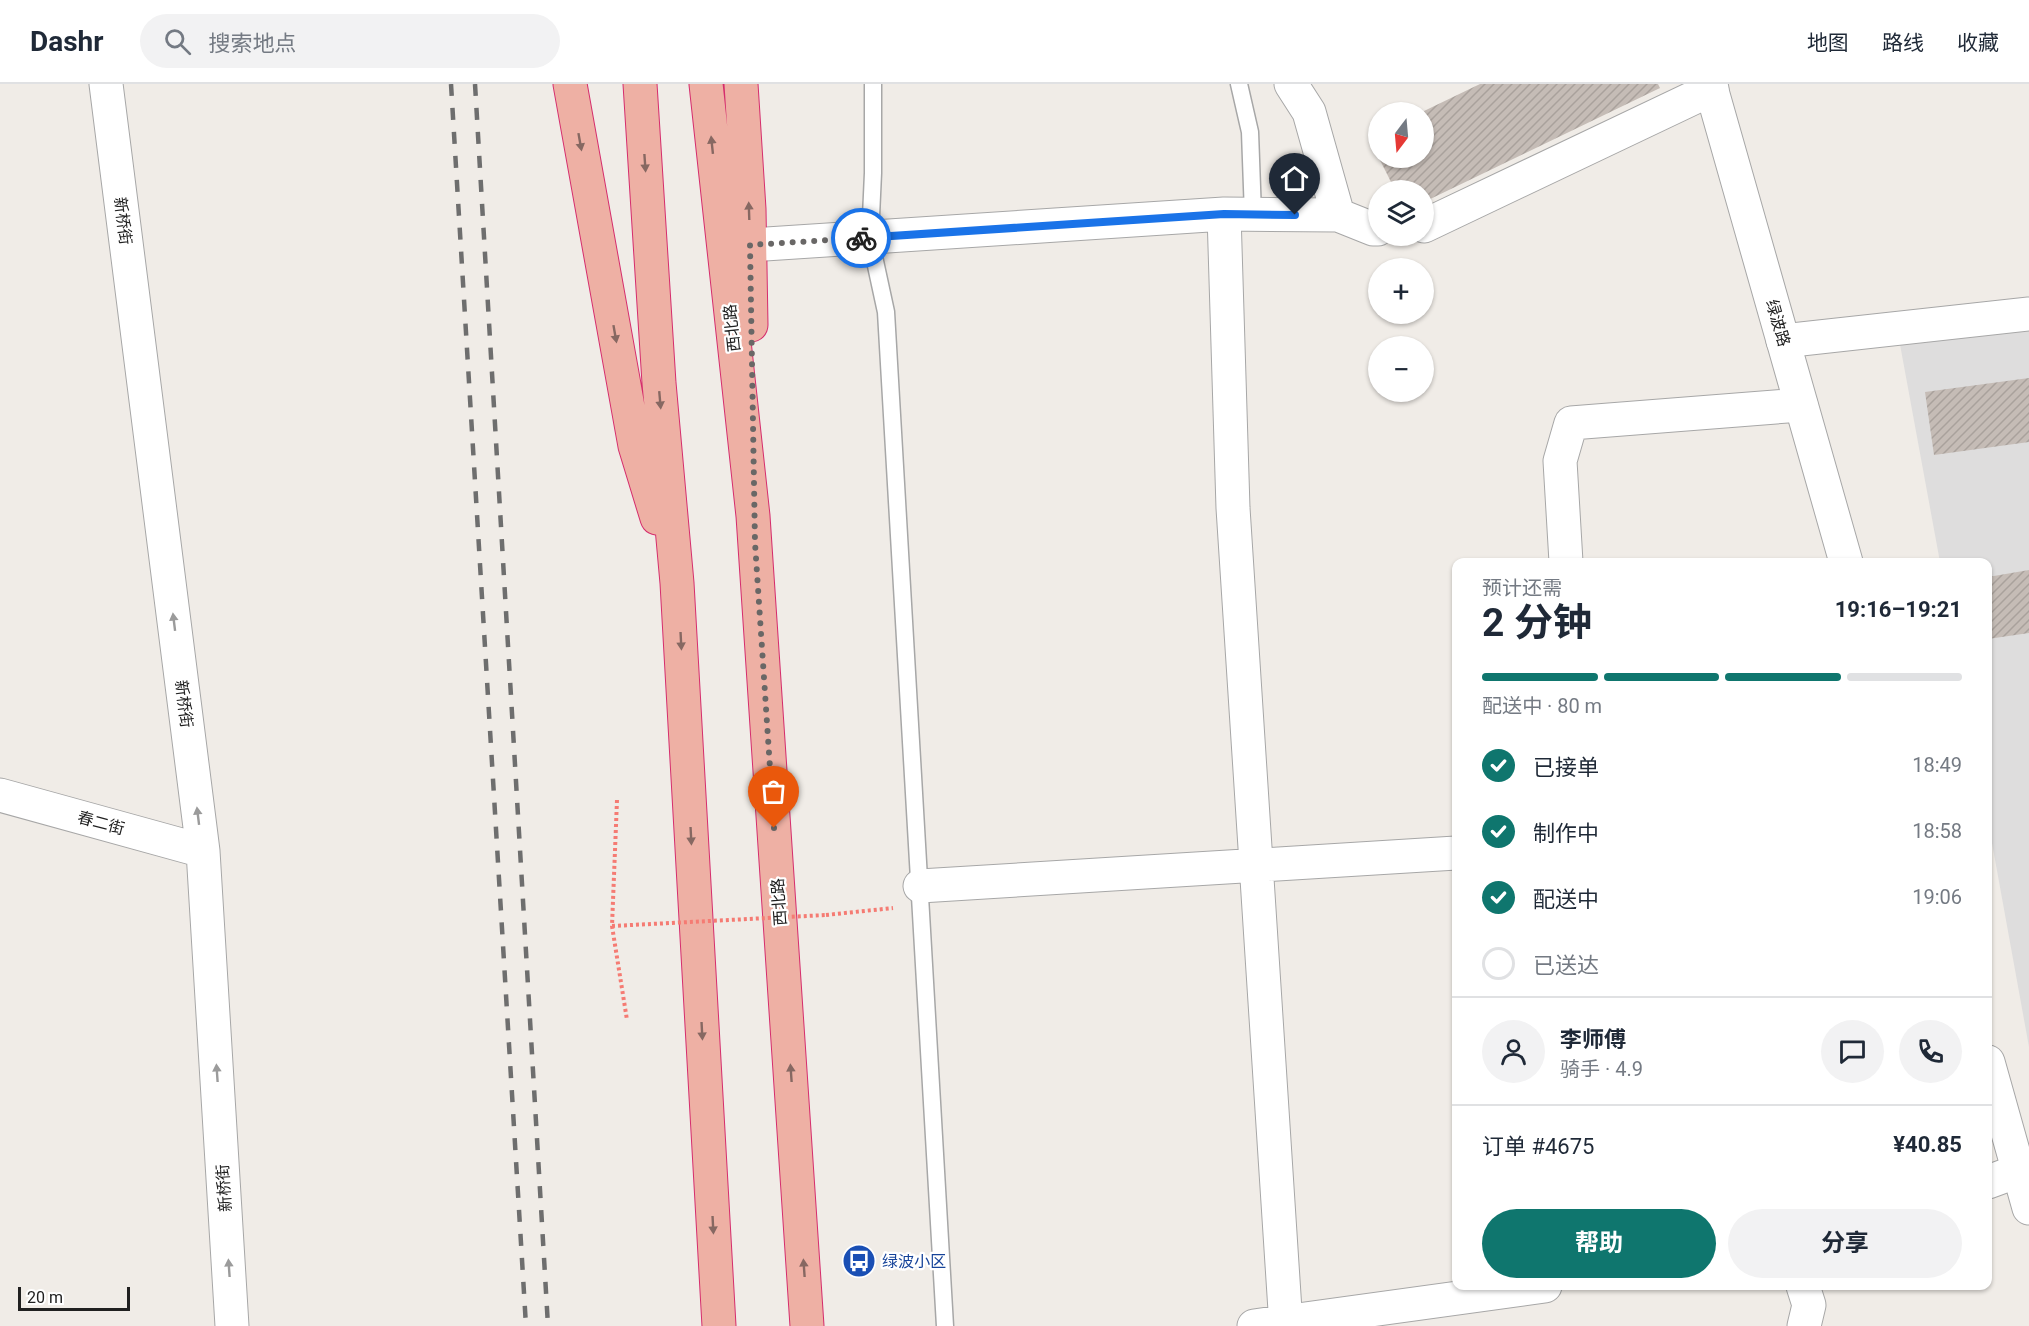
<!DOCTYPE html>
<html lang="zh">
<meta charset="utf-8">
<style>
:root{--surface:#fff;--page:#f2f2f3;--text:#1f2937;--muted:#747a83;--line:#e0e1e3;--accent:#0f766e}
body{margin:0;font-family:Roboto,"Noto Sans SC",sans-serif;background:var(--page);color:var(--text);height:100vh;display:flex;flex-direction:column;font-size:22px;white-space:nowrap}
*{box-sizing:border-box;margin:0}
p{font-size:20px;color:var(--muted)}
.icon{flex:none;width:33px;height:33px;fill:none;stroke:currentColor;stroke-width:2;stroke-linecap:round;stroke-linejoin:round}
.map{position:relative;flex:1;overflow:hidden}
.panel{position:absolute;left:1452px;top:474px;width:540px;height:732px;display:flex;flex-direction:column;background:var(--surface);border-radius:12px;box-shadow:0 2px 4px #0004}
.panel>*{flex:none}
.needle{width:39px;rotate:196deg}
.fabs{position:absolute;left:1368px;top:18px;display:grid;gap:12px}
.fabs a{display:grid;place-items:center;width:66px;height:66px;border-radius:50%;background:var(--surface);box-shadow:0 2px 4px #0004;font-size:30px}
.scale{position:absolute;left:18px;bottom:15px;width:112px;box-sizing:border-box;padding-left:6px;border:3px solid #202020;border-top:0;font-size:16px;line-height:21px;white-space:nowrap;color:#202020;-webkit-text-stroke:4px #fff;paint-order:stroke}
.pin{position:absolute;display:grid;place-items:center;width:51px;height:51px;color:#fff;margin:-62px -26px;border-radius:50% 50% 50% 0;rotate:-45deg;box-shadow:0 0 6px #0007}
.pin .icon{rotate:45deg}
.courier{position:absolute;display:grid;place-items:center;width:60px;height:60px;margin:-30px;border:4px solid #1a73e8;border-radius:50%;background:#fff;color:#222;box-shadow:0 2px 8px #0007}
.headline em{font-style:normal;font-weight:700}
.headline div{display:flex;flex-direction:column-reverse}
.headline{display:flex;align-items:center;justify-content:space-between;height:102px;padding:0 30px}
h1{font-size:39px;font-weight:700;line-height:45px}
.bar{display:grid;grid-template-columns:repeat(4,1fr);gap:9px 6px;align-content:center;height:72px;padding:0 30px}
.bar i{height:8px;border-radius:4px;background:var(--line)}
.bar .selected{background:var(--accent)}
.bar p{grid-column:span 4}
.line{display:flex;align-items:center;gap:15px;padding:0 30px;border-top:2px solid var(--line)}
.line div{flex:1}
.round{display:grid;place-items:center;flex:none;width:63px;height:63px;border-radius:32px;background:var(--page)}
ol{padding:0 30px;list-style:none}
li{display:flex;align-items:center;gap:18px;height:66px}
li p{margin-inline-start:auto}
li .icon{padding:6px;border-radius:50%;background:var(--accent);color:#fff;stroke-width:4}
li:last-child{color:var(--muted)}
li i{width:33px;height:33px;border:3px solid var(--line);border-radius:50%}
.cta{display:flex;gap:12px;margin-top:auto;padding:12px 30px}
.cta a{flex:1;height:69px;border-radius:36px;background:var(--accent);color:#fff;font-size:24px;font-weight:700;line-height:69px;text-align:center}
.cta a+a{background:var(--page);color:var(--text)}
header{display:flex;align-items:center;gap:36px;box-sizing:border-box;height:84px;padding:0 30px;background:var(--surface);border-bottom:2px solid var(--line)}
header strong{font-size:28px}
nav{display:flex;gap:33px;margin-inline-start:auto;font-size:21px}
.search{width:420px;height:54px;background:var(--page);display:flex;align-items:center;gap:15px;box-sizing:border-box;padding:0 21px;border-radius:33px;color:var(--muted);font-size:22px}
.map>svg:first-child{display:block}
.residential{fill:#dedddd}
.building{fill:url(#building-hatch)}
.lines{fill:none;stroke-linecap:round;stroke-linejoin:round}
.service-casing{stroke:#a7a7a7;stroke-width:19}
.minor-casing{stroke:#a7a7a7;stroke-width:35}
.tertiary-casing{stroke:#a7a7a7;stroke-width:35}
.trunk-casing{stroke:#d52d6d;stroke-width:35}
.path{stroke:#f57b73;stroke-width:4;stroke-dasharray:3 3;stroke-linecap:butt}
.service{stroke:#fff;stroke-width:16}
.minor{stroke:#fff;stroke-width:33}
.tertiary{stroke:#fff;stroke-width:33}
.trunk{stroke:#eeb0a4;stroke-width:33}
.rail{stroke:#6e6e6e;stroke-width:4.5;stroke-dasharray:12 12;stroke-linecap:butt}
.path-bridge{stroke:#f57b73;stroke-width:4;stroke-dasharray:3 3;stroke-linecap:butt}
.oneway{fill:#876862}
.oneway2{fill:#9b9b9b}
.done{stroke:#696766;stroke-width:6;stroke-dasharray:0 10.8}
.route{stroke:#1a73e8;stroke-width:8}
.labels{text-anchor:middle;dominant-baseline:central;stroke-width:4.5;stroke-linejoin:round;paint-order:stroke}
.street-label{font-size:16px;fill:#202020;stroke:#fff}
.transit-label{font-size:16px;fill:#164399;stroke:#fff;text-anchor:start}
</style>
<header>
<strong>Dashr</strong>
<div class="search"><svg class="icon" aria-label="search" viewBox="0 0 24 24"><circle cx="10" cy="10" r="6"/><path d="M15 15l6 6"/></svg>搜索地点</div>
<nav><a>地图</a><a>路线</a><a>收藏</a></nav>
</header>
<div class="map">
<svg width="2029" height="1242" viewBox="0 0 2029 1242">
<defs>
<pattern id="building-hatch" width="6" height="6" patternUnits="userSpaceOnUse" patternTransform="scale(1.5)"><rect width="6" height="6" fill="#c5bcb6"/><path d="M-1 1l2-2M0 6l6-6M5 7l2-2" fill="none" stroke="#a9a19c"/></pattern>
</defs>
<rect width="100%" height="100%" fill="#f0ece7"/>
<path class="residential" d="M2029 232V963L1988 737V478H1940L1899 255Z"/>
<path class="building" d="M1480 0H1658L1660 4 1424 118V106H1395L1379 74H1424V27Z
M1378 49V73L1369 53Z
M2029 294V358L1934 371 1925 308Z
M2029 486V549L1988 555V493Z"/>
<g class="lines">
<g class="service-casing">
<path id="service" d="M873 0V89L870 154 886 228 945 1242
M1239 0 1250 48 1253 131"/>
</g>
<g class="minor-casing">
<path id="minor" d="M106 0 203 767 232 1242
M1291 0 1309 28 1338 131
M1224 130 1233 424 1286 1242
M1424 142 1712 5
M750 161 1224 130 1338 131 1373 145H1378
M1783 257 2029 230
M1566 478 1560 377 1571 339 1801 321
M0 711 203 767
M920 802 1456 769
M1988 1098 2018 1087
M1803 1202 1809 1221 1804 1242
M1254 1242 1545 1202"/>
</g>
<g class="tertiary-casing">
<path id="tertiary" d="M1710 0 1846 478
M1988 978 2029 1124"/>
</g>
<g class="trunk-casing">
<path id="trunk" d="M570 0 635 362 657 434
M640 0 659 299 677 499 719 1242
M706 0 753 432 807 1242
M741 0 749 125 751 241"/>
</g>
<path class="path" d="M617 716 612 842 627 936
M826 831 893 824"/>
<use href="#service" class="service"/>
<use href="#minor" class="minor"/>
<use href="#tertiary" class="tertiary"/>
<use href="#trunk" class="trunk"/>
<path class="rail" d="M451 0 526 1242
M475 0 548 1242"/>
<path class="path-bridge" d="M612 842 826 831"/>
</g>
<defs><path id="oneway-solid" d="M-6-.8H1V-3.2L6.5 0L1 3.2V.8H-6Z" transform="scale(1.5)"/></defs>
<g class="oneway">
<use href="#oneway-solid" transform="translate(580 58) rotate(80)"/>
<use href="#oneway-solid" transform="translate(712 61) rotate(-96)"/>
<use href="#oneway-solid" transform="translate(645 79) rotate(86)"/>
<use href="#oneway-solid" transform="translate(749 127) rotate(-92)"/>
<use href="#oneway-solid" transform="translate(615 250) rotate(80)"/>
<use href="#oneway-solid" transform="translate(660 316) rotate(85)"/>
<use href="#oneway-solid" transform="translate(681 557) rotate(87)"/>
<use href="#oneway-solid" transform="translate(691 752) rotate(87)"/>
<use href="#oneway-solid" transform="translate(702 947) rotate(87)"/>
<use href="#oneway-solid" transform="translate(791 989) rotate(-94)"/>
<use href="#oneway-solid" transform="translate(713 1141) rotate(87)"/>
<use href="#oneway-solid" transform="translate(804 1184) rotate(-94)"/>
</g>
<g class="oneway2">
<use href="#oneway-solid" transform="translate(174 538) rotate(-97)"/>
<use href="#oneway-solid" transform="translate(198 732) rotate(-97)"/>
<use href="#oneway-solid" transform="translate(217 989) rotate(-94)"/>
<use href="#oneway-solid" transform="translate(229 1184) rotate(-94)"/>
</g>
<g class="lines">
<path class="done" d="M774 744 755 459 750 161 861 154"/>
<path class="route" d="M861 154 1224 130 1295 131"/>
</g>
<defs>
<g id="bus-disc" transform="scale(1.725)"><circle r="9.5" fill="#1a4fb4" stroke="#fff"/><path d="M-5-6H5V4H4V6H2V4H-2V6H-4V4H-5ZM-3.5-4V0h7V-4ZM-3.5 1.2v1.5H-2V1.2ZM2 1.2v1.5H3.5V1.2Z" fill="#fff"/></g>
</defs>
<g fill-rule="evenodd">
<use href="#bus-disc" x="859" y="1177"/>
</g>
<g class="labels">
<g class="street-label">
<text transform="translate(123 137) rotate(83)">新桥街</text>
<text transform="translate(1778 239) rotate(74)">绿波路</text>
<text transform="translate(732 244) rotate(-96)">西北路</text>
<text transform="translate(184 620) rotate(83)">新桥街</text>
<text transform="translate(101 739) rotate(15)">春二街</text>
<text transform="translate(779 818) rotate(-94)">西北路</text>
<text transform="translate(224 1104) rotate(-94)">新桥街</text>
</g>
<g class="transit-label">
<text x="882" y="1177">绿波小区</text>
</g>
</g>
</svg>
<div class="fabs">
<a><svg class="needle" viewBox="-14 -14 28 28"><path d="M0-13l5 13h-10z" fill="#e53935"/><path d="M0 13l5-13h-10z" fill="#747a83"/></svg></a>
<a><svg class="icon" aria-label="layers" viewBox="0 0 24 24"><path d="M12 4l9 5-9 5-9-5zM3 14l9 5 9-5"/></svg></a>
<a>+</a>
<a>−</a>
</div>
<div class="scale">20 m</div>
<div class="pin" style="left:774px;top:744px;background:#ea580c"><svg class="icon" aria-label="bag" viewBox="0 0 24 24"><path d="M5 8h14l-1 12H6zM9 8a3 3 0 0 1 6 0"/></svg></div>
<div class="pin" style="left:1295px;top:131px;background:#1f2937"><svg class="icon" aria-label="home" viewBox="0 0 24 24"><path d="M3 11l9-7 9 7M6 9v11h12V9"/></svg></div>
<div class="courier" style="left:861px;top:154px"><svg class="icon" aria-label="bike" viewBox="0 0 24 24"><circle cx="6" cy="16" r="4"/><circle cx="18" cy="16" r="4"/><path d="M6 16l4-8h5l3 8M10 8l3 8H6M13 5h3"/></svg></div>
<section class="panel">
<div class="headline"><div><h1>2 分钟</h1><p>预计还需</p></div><em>19:16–19:21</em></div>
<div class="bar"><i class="selected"></i><i class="selected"></i><i class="selected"></i><i></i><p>配送中 · 80 m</p></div>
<ol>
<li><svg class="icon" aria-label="check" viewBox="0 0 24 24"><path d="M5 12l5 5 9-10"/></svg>已接单<p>18:49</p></li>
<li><svg class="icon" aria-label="check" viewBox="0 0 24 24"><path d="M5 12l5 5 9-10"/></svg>制作中<p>18:58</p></li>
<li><svg class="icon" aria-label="check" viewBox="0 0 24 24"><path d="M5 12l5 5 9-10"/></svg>配送中<p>19:06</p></li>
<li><i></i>已送达</li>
</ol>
<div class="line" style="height:108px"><a class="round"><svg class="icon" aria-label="person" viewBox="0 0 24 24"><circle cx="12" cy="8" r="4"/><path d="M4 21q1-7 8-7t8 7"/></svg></a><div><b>李师傅</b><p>骑手 · 4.9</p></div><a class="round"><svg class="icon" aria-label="chat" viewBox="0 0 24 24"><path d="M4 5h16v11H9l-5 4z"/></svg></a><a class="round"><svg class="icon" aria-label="phone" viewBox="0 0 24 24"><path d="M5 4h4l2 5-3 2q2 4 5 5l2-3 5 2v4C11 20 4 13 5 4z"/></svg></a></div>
<div class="line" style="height:78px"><div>订单 #4675</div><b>¥40.85</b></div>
<div class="cta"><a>帮助</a><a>分享</a></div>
</section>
</div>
